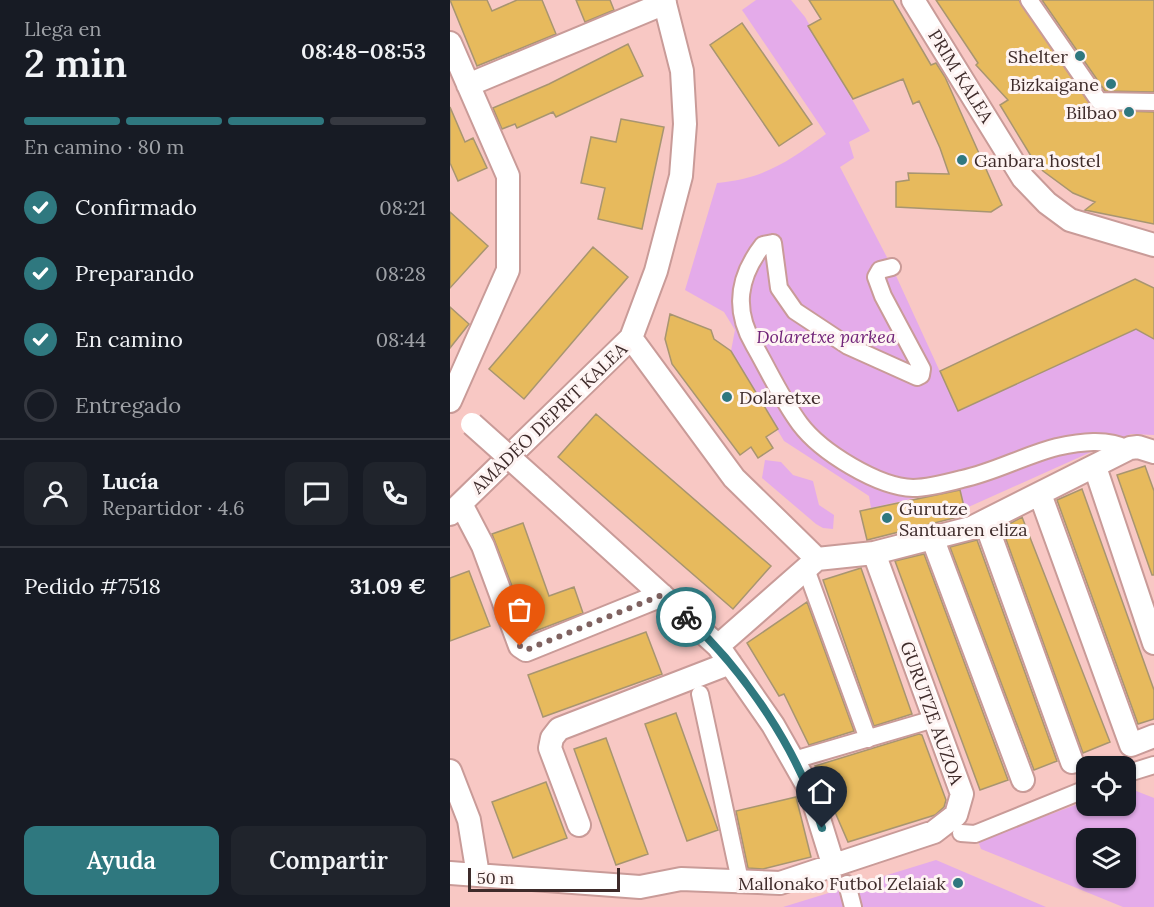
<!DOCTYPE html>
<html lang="es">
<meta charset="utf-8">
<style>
:root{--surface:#171b24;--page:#20242c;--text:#f1f3f6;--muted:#9ea1a6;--line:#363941;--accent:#2f787f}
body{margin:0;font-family:Lora,serif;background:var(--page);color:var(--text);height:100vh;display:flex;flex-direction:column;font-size:22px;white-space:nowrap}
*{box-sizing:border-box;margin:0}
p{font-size:20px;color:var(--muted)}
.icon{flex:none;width:33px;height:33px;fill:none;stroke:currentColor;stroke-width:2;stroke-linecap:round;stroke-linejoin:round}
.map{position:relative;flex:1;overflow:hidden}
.panel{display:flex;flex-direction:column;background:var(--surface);width:450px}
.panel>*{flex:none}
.controls{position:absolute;left:626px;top:756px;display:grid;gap:12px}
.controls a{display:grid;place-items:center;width:60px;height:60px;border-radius:12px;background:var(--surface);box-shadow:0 2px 4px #0004;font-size:30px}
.scale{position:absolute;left:18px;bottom:15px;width:152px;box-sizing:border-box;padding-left:6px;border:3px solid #3e2b2a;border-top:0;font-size:16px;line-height:21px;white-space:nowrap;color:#3e2b2a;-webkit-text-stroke:4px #fef4f3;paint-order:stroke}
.pin{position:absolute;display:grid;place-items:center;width:51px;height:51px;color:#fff;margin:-62px -26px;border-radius:50% 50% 50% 0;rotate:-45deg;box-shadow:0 0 6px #0007}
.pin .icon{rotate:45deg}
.courier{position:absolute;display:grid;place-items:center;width:60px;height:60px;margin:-30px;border:4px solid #2f787f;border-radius:50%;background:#fff;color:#222;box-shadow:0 2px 8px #0007}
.headline em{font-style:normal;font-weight:600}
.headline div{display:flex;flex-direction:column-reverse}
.headline{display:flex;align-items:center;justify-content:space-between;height:102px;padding:0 24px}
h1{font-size:39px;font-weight:600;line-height:45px}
.bar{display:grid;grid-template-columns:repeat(4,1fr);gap:9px 6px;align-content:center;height:72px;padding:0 24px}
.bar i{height:8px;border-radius:4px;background:var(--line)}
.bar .active{background:var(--accent)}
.bar p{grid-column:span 4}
.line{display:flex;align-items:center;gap:15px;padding:0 24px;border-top:2px solid var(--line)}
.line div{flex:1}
.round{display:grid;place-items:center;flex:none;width:63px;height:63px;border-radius:12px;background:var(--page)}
ol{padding:0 24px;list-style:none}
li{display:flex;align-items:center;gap:18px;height:66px}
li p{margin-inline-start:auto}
li .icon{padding:6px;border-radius:50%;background:var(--accent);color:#fff;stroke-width:4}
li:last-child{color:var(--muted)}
li i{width:33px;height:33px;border:3px solid var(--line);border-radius:50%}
.primary-button{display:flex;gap:12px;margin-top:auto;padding:12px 24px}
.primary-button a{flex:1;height:69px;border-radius:12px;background:var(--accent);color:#fff;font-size:24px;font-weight:600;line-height:69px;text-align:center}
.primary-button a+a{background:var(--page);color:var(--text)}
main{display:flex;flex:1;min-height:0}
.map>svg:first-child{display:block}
.green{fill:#e4abea;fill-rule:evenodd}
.building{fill:#e7ba5d;stroke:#a89570;stroke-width:1.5}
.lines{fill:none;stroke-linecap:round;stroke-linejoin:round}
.pedestrian-casing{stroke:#c99b98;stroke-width:20}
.minor-casing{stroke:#c99b98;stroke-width:26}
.pedestrian{stroke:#fff;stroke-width:16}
.minor{stroke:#fff;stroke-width:22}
.minor-bridge-casing{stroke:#c99b98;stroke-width:26;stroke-linecap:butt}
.minor-bridge{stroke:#fff;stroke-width:22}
.done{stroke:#7f6260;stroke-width:6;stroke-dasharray:0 10.8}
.route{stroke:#2f787f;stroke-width:8}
.poi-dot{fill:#2f787f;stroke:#fef4f3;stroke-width:2}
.labels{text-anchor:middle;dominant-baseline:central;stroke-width:6;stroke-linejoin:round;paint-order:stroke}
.poi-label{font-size:18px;fill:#3e2b2a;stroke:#fef4f3;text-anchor:end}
.street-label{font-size:18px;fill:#3e2b2a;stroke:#fef4f3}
.park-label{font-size:18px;font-style:italic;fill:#702378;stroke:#fef4f3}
</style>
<main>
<section class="panel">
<div class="headline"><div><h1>2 min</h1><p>Llega en</p></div><em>08:48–08:53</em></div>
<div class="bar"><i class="active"></i><i class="active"></i><i class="active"></i><i></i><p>En camino · 80 m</p></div>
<ol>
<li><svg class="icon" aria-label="check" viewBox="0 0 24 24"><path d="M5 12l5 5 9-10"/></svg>Confirmado<p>08:21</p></li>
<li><svg class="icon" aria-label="check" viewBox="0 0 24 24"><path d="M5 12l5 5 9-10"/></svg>Preparando<p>08:28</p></li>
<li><svg class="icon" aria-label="check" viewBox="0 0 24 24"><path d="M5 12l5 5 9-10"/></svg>En camino<p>08:44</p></li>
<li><i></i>Entregado</li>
</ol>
<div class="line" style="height:108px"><a class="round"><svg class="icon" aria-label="person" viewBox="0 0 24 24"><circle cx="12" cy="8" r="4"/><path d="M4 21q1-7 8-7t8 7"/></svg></a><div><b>Lucía</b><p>Repartidor · 4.6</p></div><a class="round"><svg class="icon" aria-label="chat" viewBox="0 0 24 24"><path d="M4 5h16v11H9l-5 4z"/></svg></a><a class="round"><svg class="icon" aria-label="phone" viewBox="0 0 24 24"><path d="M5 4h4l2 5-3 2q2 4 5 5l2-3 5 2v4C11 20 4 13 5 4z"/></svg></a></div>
<div class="line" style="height:78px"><div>Pedido #7518</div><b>31.09 €</b></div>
<div class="primary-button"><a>Ayuda</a><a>Compartir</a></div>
</section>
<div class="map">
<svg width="704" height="907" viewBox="0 0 704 907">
<rect width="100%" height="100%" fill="#f8c8c4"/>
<path class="green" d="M306 0H341L355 17 420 131 399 142 404 158 390 167 442 267 508 411 686 329 704 339V435L681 434 514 509 509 488 421 508 419 496 334 441 281 351 285 330 274 312 235 290 267 183C316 178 337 162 376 134L292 10Z
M315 460 331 462 343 475 363 481 369 505 384 515 383 529 373 528 366 524 312 478Z
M676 787 704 798V907H673L531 849 528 841 636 801V806H675ZM636 838H675V878H636Z
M486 860 596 907H333Z"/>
<path class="building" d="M0 0H37L42 11 67 0H92L106 34 27 66Z
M126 0H160L164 10 135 22Z
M359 0H443L481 65 486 63 495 77 552 205 541 212 446 207V182L459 180 458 173 499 174 490 148 469 101 463 104 453 79 403 99 358 26 371 19Z
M486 0H569L644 110 704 112V224L635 210 645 202 623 193 593 171 581 156 550 105 558 100 526 65 528 63Z
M592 0H704V92L655 91Z
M292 23 362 124 329 146 260 45Z
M178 44 193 76 106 117 103 112 67 128 65 124 52 129 43 108 99 84Z
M0 107 15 142 23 138 37 168 8 181 0 163Z
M171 119 214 127 192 229 148 219 155 188 131 183 141 137 166 142Z
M0 212 38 246 0 288Z
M143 247 178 277 74 399 39 369Z
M685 279 704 288V339L686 329 508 411 490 371Z
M0 307 19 324 0 348Z
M220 314 261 330 264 339 281 351 328 429 316 437 323 448 308 458 301 447 290 455 222 364 215 339Z
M146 414 321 566 283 609 108 457Z
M695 466 704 491V575H702L667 475Z
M632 489 704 690V719L688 724 607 500Z
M510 490 516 515 417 540 410 511Z
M572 517 660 742 633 753 552 528Z
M73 523 99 596 124 587 133 613 80 633 42 534Z
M527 540 607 761 584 770 500 547Z
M474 554 558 780 530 790 445 561Z
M411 568 462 714 424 726 373 580Z
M19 571 40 626 0 641V578Z
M357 602 404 731 359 745 334 694 329 696 297 643Z
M196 632 212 674 93 717 78 675Z
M226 713 268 830 237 841 195 724Z
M469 734 472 735 496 800 494 807 485 815 398 842 365 766Z
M156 738 198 854 166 865 124 749Z
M96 782 117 838 63 858 42 802Z
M346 797 361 857 313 869 298 868 286 811Z"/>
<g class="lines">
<g class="pedestrian-casing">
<path id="pedestrian" d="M579 0 649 101 704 102
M442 267 430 270 426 277 433 296 472 369 471 375 467 377 398 346 345 311 329 288 323 243 313 245C288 277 283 309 304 345 319 371 332 400 350 424 371 452 428 487 463 488 478 488 497 483 512 479 545 472 575 455 607 447 630 442 657 438 678 449
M356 569 418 739
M250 694 289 876
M344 760 484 719
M675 774 704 765
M511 833 525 834 636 789
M397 884 403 907"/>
</g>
<g class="minor-casing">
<path id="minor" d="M463 0 573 178 597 203 620 220 704 245
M0 43 58 176V270L0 401
M18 85 215 3
M181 338 284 478 367 559 424 553 521 528 680 448 688 447 704 452
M645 467 704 643
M89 484 268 646 323 725 360 790 384 867
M590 494 681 745 704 736
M11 504 33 546 70 646 76 650 212 595
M0 514 181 338 206 271 231 176 235 124 232 71 214 0
M535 521 622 762
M482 537 573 780
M268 646 367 559
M0 771 19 820 28 875
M129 825 100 748 102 738 109 729 280 663
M0 873 190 887 231 879 330 883 484 832 506 815 512 794 424 553"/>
</g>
<use href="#pedestrian" class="pedestrian"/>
<use href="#minor" class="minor"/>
<g class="minor-bridge-casing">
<path id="minor-bridge" d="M22 424 89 484"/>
</g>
<use href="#minor-bridge" class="minor-bridge"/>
</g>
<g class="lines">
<path class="done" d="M70 646 76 650 212 595 236 617"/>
<path class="route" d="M236 617C295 671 349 751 372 828"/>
</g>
<g class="poi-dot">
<circle cx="630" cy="56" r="6"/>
<circle cx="661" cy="84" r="6"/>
<circle cx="679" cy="112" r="6"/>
<circle cx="512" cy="160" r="6"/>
<circle cx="277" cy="397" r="6"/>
<circle cx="437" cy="518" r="6"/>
<circle cx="508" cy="883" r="6"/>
</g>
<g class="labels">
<g class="poi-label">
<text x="618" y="56">Shelter</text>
<text x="649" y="84">Bizkaigane</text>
<text x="667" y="112">Bilbao</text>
<text x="524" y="160" text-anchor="start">Ganbara hostel</text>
<text x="289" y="397" text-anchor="start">Dolaretxe</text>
<text x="449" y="508" text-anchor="start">Gurutze<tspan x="449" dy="21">Santuaren eliza</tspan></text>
<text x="496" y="883">Mallonako Futbol Zelaiak</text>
</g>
<g class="street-label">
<text transform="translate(511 76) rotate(58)">PRIM KALEA</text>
<text transform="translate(99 418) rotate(-44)">AMADEO DEPRIT KALEA</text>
<text transform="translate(482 713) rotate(70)">GURUTZE AUZOA</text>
</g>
<g class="park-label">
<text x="376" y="336">Dolaretxe parkea</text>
</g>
</g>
</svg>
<div class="controls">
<a><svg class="icon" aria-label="locate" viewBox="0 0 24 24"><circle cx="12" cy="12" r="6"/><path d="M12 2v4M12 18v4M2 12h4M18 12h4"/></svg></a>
<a><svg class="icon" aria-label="layers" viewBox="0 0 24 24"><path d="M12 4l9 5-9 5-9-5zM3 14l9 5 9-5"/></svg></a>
</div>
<div class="scale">50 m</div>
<div class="pin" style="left:70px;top:646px;background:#ea580c"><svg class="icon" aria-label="bag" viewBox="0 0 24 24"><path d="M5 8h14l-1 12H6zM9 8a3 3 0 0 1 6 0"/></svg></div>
<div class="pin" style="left:372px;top:828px;background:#1f2937"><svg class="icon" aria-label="home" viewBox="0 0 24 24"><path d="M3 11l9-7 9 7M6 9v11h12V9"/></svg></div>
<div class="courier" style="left:236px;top:617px"><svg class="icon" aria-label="bike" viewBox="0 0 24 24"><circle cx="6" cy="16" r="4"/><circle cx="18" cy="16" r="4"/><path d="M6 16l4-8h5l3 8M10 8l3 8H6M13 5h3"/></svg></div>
</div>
</main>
